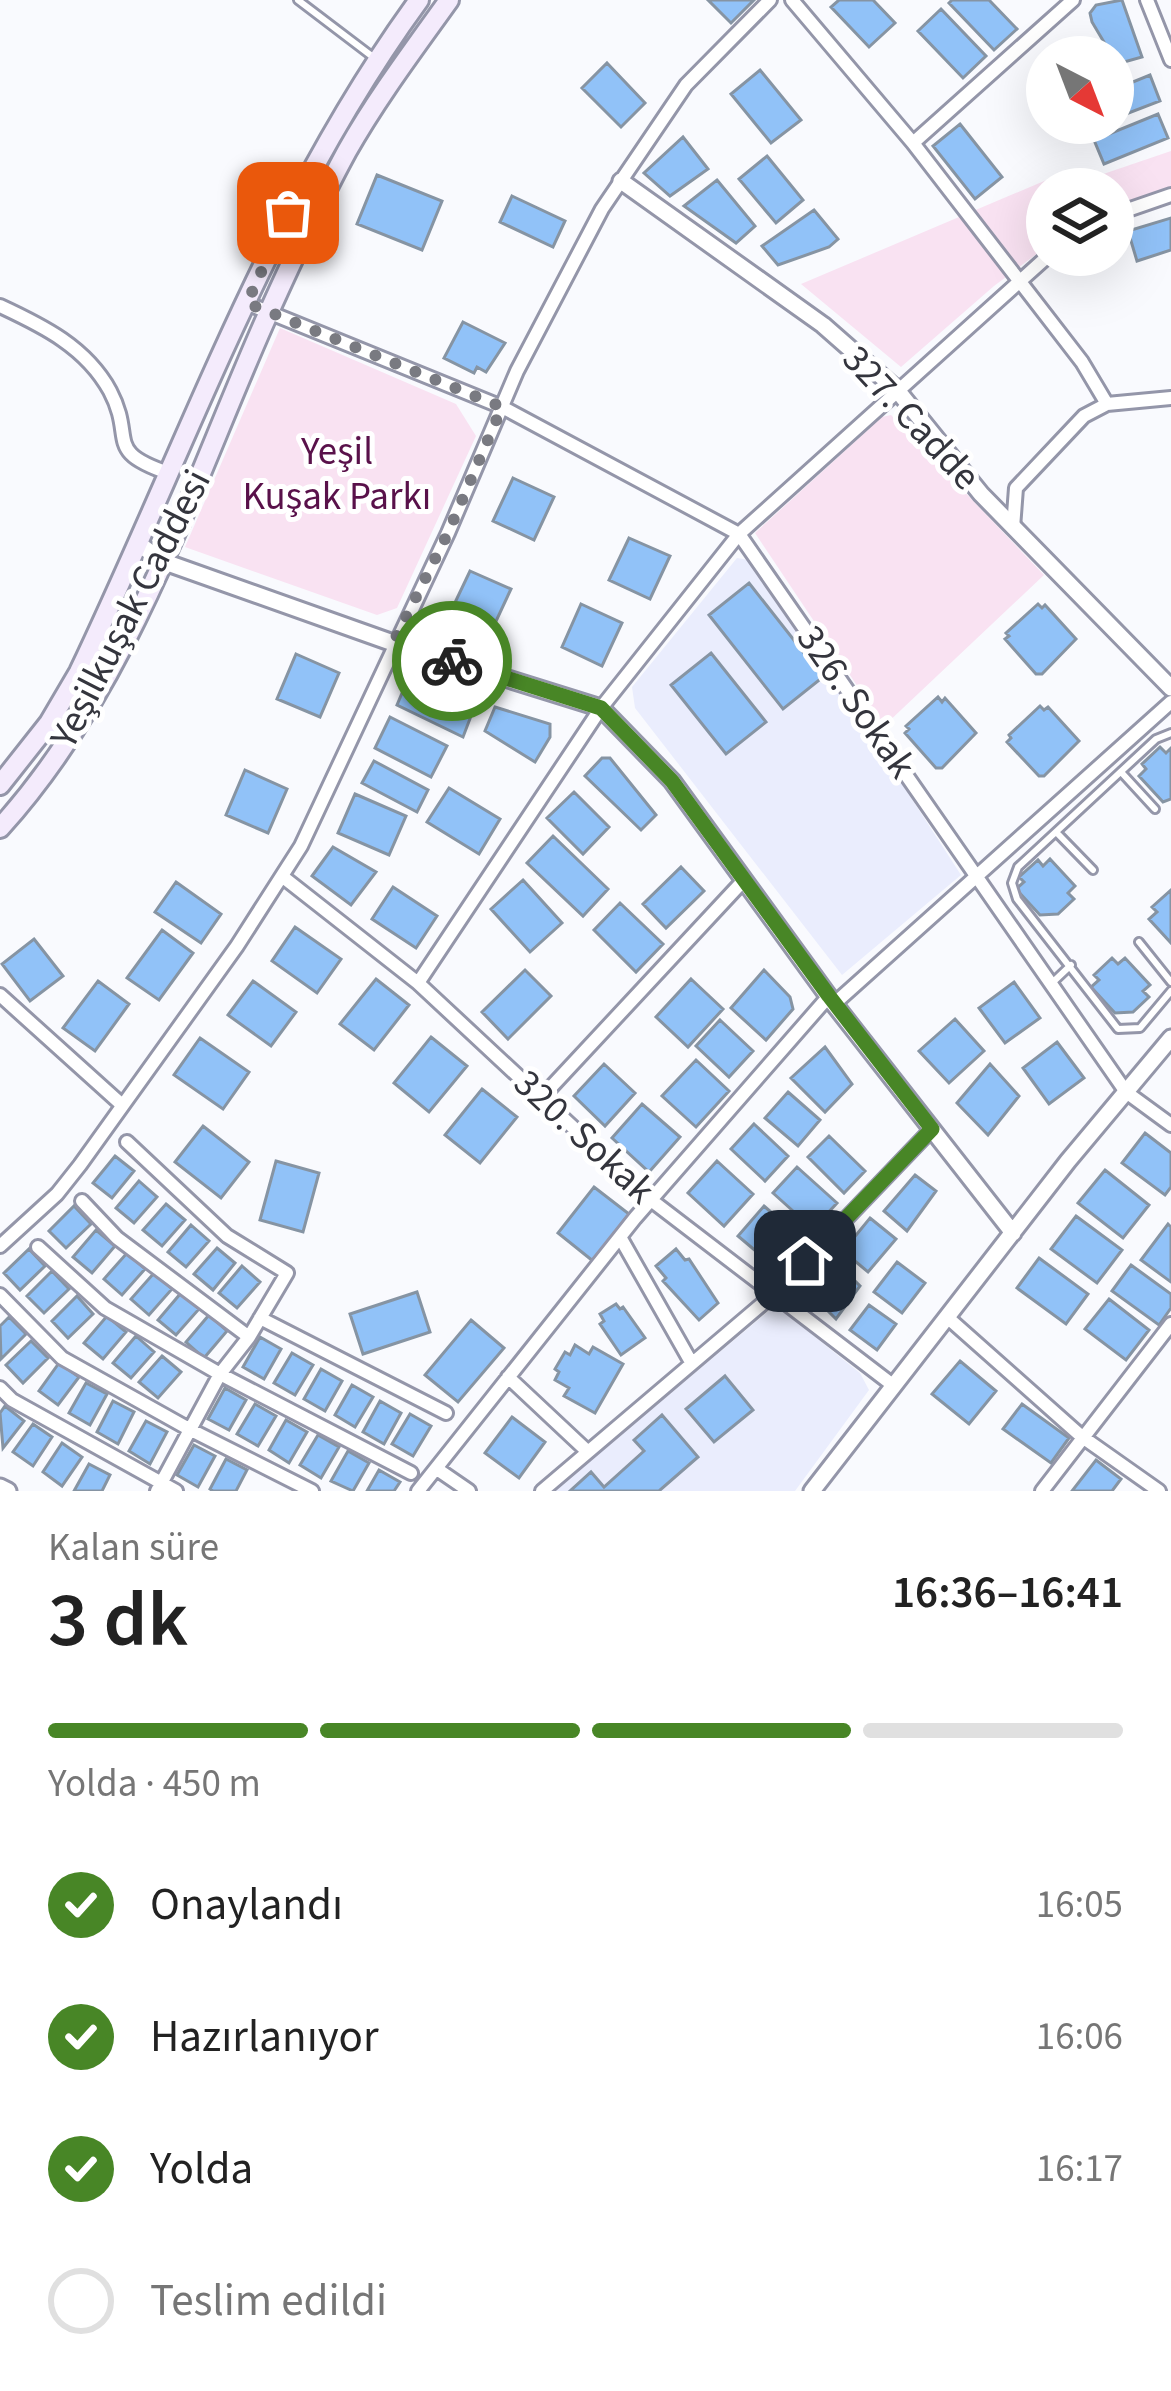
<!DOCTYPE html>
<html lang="tr">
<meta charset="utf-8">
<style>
:root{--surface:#fff;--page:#f2f2f2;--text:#222;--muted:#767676;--line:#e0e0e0;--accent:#488626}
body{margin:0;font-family:"Source Sans 3",sans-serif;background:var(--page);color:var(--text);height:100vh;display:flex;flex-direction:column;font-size:45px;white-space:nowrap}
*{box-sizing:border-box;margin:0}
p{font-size:39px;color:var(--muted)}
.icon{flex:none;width:66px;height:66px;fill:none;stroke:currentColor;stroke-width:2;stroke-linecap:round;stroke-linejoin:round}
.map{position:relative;height:1491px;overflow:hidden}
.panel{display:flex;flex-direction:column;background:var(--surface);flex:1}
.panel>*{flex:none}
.needle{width:78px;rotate:138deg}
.buttons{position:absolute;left:1026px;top:36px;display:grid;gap:24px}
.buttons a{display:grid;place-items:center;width:108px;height:108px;border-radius:50%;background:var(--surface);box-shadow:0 12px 48px #0002;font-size:60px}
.pin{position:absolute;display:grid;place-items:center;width:102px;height:102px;color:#fff;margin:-51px;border-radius:24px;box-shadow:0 6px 18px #0006}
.courier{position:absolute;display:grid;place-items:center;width:120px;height:120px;margin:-60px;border:9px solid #488626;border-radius:50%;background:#fff;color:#222;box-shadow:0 3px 15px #0007}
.overview em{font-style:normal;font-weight:600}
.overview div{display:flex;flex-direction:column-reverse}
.overview{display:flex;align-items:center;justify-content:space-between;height:204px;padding:0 48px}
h1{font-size:78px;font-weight:600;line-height:90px}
.bar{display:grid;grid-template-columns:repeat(4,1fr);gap:18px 12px;align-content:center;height:144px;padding:0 48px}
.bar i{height:15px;border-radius:9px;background:var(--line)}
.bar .active{background:var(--accent)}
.bar p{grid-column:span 4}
ol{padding:0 48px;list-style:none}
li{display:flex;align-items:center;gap:36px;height:132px}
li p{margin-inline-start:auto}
li .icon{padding:12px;border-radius:50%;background:var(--accent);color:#fff;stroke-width:4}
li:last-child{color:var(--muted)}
li i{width:66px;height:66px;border:6px solid var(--line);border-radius:50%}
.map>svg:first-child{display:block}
.built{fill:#eaedfd}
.green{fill:#f9e2f2}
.building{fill:#91c2f8;stroke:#8694a3;stroke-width:3}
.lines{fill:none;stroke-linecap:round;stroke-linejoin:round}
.service-casing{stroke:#9496a9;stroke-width:12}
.minor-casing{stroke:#9496a9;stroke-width:18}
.tertiary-casing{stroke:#9496a9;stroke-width:21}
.secondary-casing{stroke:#9496a9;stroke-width:24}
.service{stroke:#fff;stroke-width:6}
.minor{stroke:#fff;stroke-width:12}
.tertiary{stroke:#fff;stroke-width:15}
.secondary{stroke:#f4ebfc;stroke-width:18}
.done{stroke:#797a81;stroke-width:12;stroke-dasharray:0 21.6}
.route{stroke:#488626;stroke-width:15}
.labels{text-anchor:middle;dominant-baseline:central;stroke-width:10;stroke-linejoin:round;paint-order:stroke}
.street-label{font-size:39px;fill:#34353d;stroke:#fff}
.park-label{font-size:39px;fill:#59114a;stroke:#fff}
</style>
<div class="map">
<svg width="1171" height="1491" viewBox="0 0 1171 1491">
<rect width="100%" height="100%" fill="#f9fafe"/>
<path class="built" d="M737 558 749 560 848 700 961 875 842 975 635 708 632 687Z
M770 1310 784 1312 860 1373 869 1390 795 1491H554Z"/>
<path class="green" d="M1171 151V187L1113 208V189H1047V246L994 286 901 367 801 284 1063 173 1071 185Z
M280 328 456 404 476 436 397 608 377 615 185 547Z
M891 415 1044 575 884 726 755 533 882 417Z"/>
<path class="building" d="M708 0H754L731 23Z
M839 0H873L895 23 869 47 831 7Z
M952 0H989L1017 29 994 50 949 3Z
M1122 0 1142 57 1117 64 1092 22 1090 13 1096 5Z
M941 9 986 56 963 78 918 31Z
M607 63 645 103 621 127 582 88Z
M760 70 801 120 771 143 731 94Z
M1150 75 1160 101 1113 119V90Z
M1158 114 1168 138 1104 164 1094 140Z
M960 124 1002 177 975 199 933 146Z
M683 137 708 169 670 196 644 173Z
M767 156 803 200 776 223 739 179Z
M377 175 442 201 422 250 357 224Z
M717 180 755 226 736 243 684 206Z
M512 196 565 221 553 247 500 222Z
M814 210 838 239 829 247 778 265 762 246Z
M1171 218V250L1137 261 1128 231Z
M463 322 505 343 486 372 477 367 474 373 444 358Z
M513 478 554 497 534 540 493 521Z
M629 538 670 556 650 599 609 580Z
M470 571 511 589 491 632 450 613Z
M749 583 823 677 783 709 709 615Z
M581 604 622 623 602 666 562 647Z
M1038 604 1042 608 1045 605 1076 639 1042 674H1036L1005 639 1009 636 1006 633Z
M711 653 766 722 726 754 671 685Z
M296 654 339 673 320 717 277 699Z
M408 679 476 703 463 737 397 705Z
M938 697 942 702 945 698 976 733 942 768H936L905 733 909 729 906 726Z
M1040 706 1044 710 1048 707 1079 741 1044 776H1039L1007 742 1011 738 1009 735Z
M495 707 550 724V737L535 762 485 731Z
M390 717 447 746 431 777 375 748Z
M1160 747 1166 753 1171 748V799L1163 802 1139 776 1146 769 1142 764Z
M602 758H610L656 815 641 830 585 776Z
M374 761 428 790 417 812 362 783Z
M245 770 287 789 268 833 226 815Z
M449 788 500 819 479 854 427 822Z
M574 792 609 827 583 854 547 818Z
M355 794 406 816 389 855 338 833Z
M553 836 608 889 583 916 527 863Z
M333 847 376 872 351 905 312 876Z
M1050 859 1075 886 1068 893 1074 899 1058 914 1040 915 1016 889 1024 882 1019 877 1038 860 1043 866Z
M681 867 704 891 666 928 643 904Z
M523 880 562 923 530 952 491 909Z
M176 882 221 914 201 943 155 912Z
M393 887 437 916 416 948 372 919Z
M1171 890V943L1149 919 1157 912 1152 907Z
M620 903 663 944 636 972 594 930Z
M295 927 341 959 317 993 272 961Z
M162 930 193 953 159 1000 127 978Z
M34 939 63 976 30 1001 2 964Z
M1112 958 1118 964 1125 958 1150 985 1143 991 1149 997 1133 1012 1115 1013 1091 987 1099 980 1094 975Z
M525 970 551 996 508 1039 482 1012Z
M764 970 790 997 793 1009 766 1040 731 1008Z
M376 979 409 1005 374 1050 340 1024Z
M691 979 723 1009 688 1047 656 1017Z
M98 981 129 1004 95 1051 63 1028Z
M253 981 296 1012 271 1046 228 1015Z
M1014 982 1040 1018 1005 1043 979 1008Z
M955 1019 984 1051 949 1083 919 1051Z
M720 1020 753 1051 729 1077 696 1046Z
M431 1037 467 1066 429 1112 394 1083Z
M200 1038 249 1072 223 1109 174 1075Z
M1057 1042 1084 1078 1049 1104 1023 1068Z
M825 1047 852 1084 825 1112 791 1078Z
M696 1060 729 1091 696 1127 662 1096Z
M604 1064 635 1093 605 1126 574 1096Z
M990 1064 1019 1096 988 1135 957 1103Z
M482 1089 517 1117 480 1163 445 1135Z
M788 1092 820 1120 798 1146 765 1118Z
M642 1104 680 1137 649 1172 612 1138Z
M754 1124 788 1156 765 1181 731 1149Z
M203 1126 249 1162 221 1198 175 1162Z
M1145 1133 1171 1153V1187L1165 1195 1122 1163Z
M829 1136 865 1171 844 1193 808 1157Z
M115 1156 134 1171 112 1198 93 1183Z
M276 1161 319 1173 303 1232 260 1220Z
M717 1161 753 1194 724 1226 688 1193Z
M797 1167 837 1203 813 1229 773 1193Z
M1105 1170 1149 1205 1123 1238 1078 1203Z
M915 1175 936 1191 907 1231 884 1211Z
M139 1181 157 1197 134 1223 116 1208Z
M594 1187 629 1214 593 1261 558 1233Z
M166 1204 185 1220 162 1246 143 1230Z
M74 1206 91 1224 66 1248 49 1231Z
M764 1206 803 1240 777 1269 738 1236Z
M1076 1216 1122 1250 1097 1283 1051 1249Z
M870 1218 896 1239 868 1272 843 1251Z
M1168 1224 1171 1227V1282L1141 1260Z
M191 1225 209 1241 186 1267 168 1252Z
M96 1230 115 1246 92 1273 73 1257Z
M217 1248 235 1263 213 1290 194 1274Z
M29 1249 45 1266 20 1290 4 1273Z
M676 1249 685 1260 689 1259 718 1303 699 1320 663 1281 666 1278 656 1266Z
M127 1253 145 1269 122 1295 104 1279Z
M1039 1258 1088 1294 1066 1324 1017 1288Z
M835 1261 860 1286 836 1319 807 1290Z
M897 1262 925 1283 902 1313 874 1292Z
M1131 1265 1171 1294V1308L1159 1325 1112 1291Z
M242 1266 260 1282 237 1308 219 1293Z
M52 1271 69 1289 44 1313 27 1296Z
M154 1273 172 1289 149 1315 131 1299Z
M417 1292 430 1332 363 1354 350 1314Z
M181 1293 199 1309 176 1335 158 1320Z
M77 1296 93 1314 68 1338 52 1321Z
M1109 1299 1149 1330 1126 1360 1085 1329Z
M616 1304 620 1309 623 1307 645 1338 621 1355 600 1324 604 1321 600 1314Z
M869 1305 896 1324 877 1350 850 1330Z
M209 1315 227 1331 204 1358 186 1342Z
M107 1316 126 1332 103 1359 84 1343Z
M9 1317 26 1334 1 1359 0 1326Z
M471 1320 504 1348 458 1402 425 1375Z
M136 1336 154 1352 131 1378 113 1363Z
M260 1337 281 1349 264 1379 243 1367Z
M31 1341 48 1358 23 1383 6 1365Z
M575 1345 589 1354 593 1347 623 1364 595 1413 564 1396 569 1388 555 1380 559 1372 555 1369 565 1352 570 1355Z
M292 1353 313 1365 295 1395 274 1383Z
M162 1356 181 1372 158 1398 139 1382Z
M960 1361 996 1391 969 1424 932 1394Z
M59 1363 79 1377 58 1405 39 1391Z
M321 1369 342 1381 325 1411 304 1399Z
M725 1376 753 1410 714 1442 686 1409Z
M86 1383 107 1394 90 1425 69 1413Z
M352 1385 373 1397 355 1427 335 1415Z
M225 1388 246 1400 229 1430 208 1419Z
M113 1401 134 1412 118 1444 97 1432Z
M380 1401 401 1413 384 1444 363 1432Z
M255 1404 276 1416 258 1446 237 1434Z
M1022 1404 1069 1438 1051 1463 1003 1429Z
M5 1406 24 1421 3 1448 0 1413Z
M410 1414 431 1426 413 1456 392 1444Z
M662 1415 698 1457 659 1491H570L591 1472 604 1487 644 1451 634 1440Z
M512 1417 545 1442 519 1478 485 1453Z
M286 1420 307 1432 289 1463 269 1450Z
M146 1421 167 1432 150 1464 129 1451Z
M33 1424 52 1437 33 1466 13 1452Z
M318 1435 339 1447 321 1478 300 1465Z
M62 1443 82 1457 62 1486 43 1472Z
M194 1445 215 1456 198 1487 177 1475Z
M348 1451 369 1463 353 1491 331 1481Z
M226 1459 247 1470 236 1491H213L210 1489Z
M1096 1460 1121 1479 1112 1491H1072Z
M89 1464 110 1475 102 1491H74Z
M379 1470 400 1482 394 1491H367Z"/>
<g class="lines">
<g class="service-casing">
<path id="service" d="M298 0 373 57
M1171 733 1156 739 1018 867 1012 883 1017 899 1118 1029 1140 1028 1171 991
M1121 772 1155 809
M1056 832 1093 870
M1139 942 1171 982
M1052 983 1071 965"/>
</g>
<g class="minor-casing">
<path id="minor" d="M792 0 913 143 1082 362 1107 404 1171 398
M1147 0 1171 60
M913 143 1073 0
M1113 215 1171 195
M246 303 502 407 739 534 1126 1092 1171 1125
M0 306C43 326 86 347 110 391 136 440 102 451 171 474
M1013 528 1016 488 1084 416 1107 404
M283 877 418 983 651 1200 894 1386
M418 983 601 708 739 534 1049 255
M0 995 121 1104
M834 1004 1171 702
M541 1098 744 880
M127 1142 227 1236 287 1273 249 1337 220 1374 157 1491
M82 1201 117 1238 249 1337
M620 1237 691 1362
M0 1246 57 1194 80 1165 237 946 301 846 448 533 517 371 602 209 686 85 770 0
M38 1247 105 1308 220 1374 411 1473
M0 1295 62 1358 189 1429 312 1491
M947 1317 1081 1436 1159 1491
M260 1318 446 1413
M508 1377 587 1451
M0 1388 12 1400 176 1491
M437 1469 469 1491
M418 1491 635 1218 829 996
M542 1491 774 1294 932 1129
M1042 1491 1171 1324"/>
</g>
<g class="tertiary-casing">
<path id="tertiary" d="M621 181 823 325 897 390 981 494 1171 688
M139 544 162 561 393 643 601 708 672 781 834 1004 1013 1233
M0 1487 8 1491
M812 1491 1068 1161 1171 1038"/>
</g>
<g class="secondary-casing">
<path id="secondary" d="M0 785 49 723 79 672C187 446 270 204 419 0
M0 828C128 687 188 495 264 323 290 265 317 206 347 151 377 98 414 49 449 0"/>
</g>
<use href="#service" class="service"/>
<use href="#minor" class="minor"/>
<use href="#tertiary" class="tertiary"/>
<use href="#secondary" class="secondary"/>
</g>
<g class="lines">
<path class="done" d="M288 213 247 303 502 407 448 533 393 643 452 661"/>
<path class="route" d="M452 661 601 708 672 781 829 996 932 1129 805 1261"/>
</g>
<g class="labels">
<g class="street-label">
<text transform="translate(911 418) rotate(47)">327. Cadde</text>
<text transform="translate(131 609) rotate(-63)">Yeşilkuşak Caddesi</text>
<text transform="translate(856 702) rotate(55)">326. Sokak</text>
<text transform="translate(584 1137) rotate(43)">320. Sokak</text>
</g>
<g class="park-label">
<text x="337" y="452">Yeşil<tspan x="337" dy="45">Kuşak Parkı</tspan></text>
</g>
</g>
</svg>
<div class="buttons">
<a><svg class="needle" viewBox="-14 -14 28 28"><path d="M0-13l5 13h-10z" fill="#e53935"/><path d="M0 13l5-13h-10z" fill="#767676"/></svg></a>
<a><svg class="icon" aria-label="layers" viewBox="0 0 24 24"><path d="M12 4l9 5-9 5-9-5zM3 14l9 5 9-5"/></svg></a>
</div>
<div class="pin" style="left:288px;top:213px;background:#ea580c"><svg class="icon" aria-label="bag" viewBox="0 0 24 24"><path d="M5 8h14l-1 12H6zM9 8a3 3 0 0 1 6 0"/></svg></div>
<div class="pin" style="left:805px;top:1261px;background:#1f2937"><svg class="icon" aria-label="home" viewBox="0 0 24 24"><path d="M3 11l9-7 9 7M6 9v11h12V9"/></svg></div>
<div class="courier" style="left:452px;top:661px"><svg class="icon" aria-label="bike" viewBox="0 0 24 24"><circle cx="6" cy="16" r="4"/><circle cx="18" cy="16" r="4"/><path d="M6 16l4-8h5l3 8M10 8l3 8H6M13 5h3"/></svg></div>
</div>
<section class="panel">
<div class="overview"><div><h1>3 dk</h1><p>Kalan süre</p></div><em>16:36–16:41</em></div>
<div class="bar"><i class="active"></i><i class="active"></i><i class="active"></i><i></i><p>Yolda · 450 m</p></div>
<ol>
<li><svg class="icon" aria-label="check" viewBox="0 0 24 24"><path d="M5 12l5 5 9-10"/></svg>Onaylandı<p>16:05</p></li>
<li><svg class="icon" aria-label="check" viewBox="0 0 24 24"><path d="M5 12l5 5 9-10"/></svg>Hazırlanıyor<p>16:06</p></li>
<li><svg class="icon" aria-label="check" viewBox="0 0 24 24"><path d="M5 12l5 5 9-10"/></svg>Yolda<p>16:17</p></li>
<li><i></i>Teslim edildi</li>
</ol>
</section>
